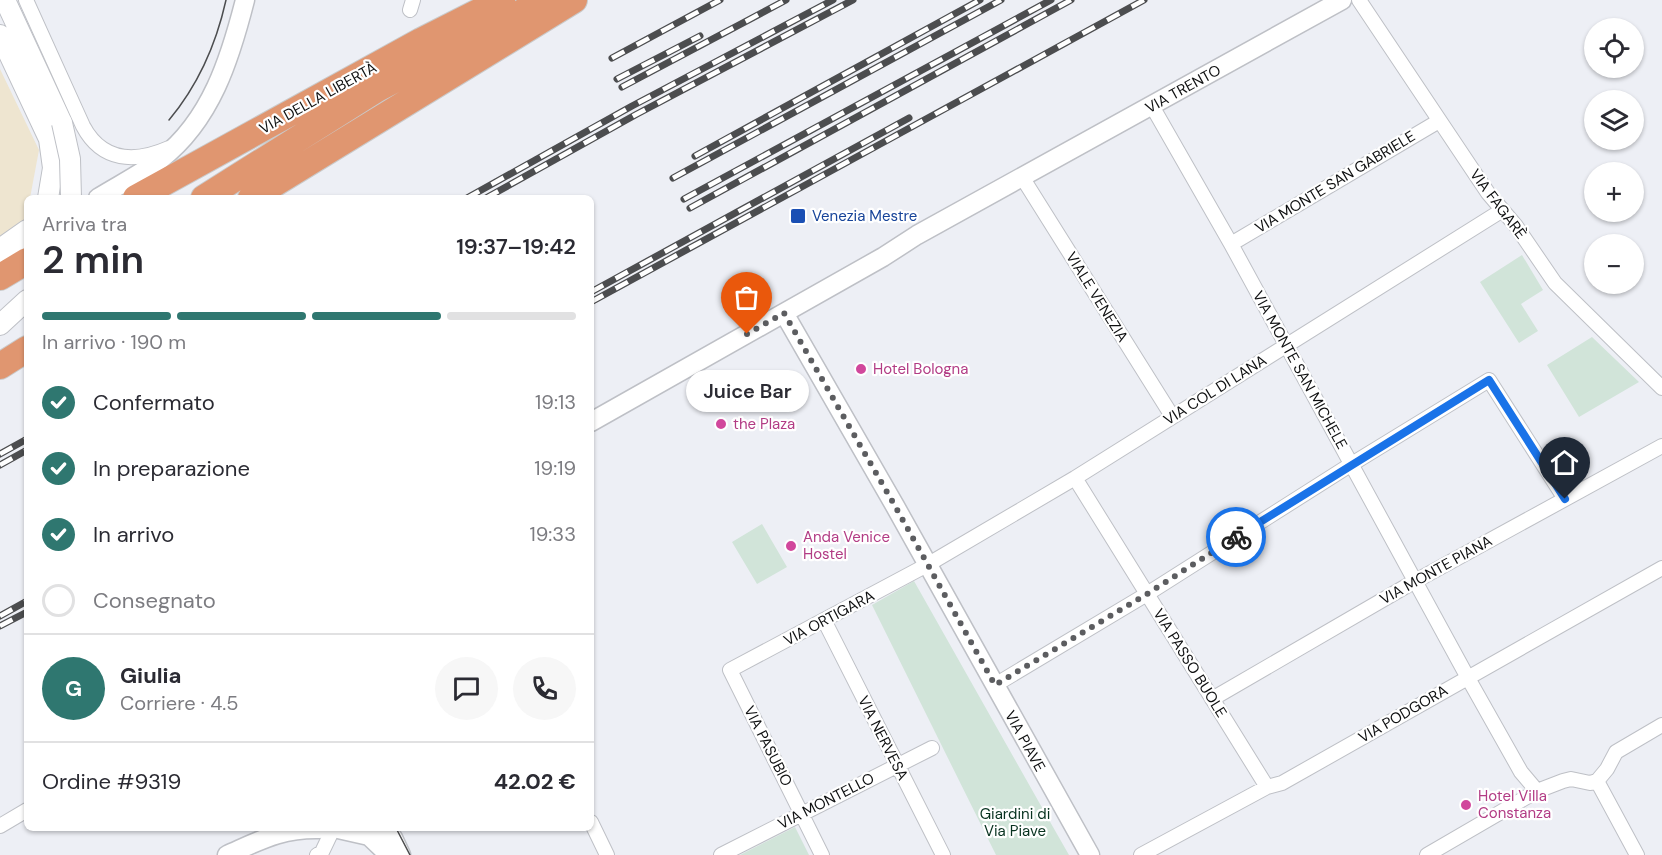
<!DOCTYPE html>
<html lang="it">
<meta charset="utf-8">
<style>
:root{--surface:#fff;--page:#f7f7f7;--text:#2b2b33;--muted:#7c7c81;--line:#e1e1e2;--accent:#2f7770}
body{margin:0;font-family:"DM Sans",sans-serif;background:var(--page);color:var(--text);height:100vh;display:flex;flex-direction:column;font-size:22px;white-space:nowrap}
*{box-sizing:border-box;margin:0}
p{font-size:20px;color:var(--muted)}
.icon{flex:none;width:33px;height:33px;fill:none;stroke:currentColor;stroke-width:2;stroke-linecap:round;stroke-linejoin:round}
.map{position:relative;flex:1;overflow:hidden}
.sheet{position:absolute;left:24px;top:195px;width:570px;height:636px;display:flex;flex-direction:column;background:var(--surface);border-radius:9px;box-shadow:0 2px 4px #0004}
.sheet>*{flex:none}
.buttons{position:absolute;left:1584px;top:18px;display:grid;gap:12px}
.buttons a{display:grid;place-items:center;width:60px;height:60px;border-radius:50%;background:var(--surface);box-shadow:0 2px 4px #0004;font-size:30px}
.pin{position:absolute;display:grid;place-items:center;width:51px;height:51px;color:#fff;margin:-62px -26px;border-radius:50% 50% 50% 0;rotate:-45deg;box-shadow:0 0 6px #0007}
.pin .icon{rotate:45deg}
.courier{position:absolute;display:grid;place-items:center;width:60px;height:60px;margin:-30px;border:4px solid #1a73e8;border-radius:50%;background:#fff;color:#222;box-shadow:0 2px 8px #0007}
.bubble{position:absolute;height:42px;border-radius:21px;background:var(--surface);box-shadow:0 2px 4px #0004;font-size:20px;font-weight:600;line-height:42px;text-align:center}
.headline em{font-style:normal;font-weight:600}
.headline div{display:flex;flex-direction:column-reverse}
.headline{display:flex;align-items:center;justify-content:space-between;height:102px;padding:0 18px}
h1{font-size:39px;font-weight:600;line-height:45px}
.bar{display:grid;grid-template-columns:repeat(4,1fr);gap:9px 6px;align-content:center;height:72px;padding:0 18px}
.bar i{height:8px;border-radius:4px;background:var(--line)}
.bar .current{background:var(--accent)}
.bar p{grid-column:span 4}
.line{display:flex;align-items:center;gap:15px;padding:0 18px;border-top:2px solid var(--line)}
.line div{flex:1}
.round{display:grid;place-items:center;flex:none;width:63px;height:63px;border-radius:32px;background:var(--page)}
ol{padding:0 18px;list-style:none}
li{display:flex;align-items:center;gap:18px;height:66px}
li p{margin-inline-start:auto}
li .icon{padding:6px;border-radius:50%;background:var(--accent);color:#fff;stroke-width:4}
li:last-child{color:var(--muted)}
li i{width:33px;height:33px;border:3px solid var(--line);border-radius:50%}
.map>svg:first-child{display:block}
.industrial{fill:#eee5d0}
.green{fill:#d1e4d9}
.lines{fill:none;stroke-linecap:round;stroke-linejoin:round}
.minor-casing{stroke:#bec0c6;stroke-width:16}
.tertiary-casing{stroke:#bec0c6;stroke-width:21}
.secondary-casing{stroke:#bec0c6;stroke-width:22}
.motorway-casing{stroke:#cacaca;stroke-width:28}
.minor{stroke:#fff;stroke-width:14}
.tertiary{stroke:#fff;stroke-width:18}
.secondary{stroke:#fff;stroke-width:20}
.motorway{stroke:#e09670;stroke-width:26}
.tram{stroke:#4c4d4f;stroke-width:1.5}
.rail-casing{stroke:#4c4d4f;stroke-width:7}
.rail{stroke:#fff;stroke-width:4.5;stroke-dasharray:14;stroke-linecap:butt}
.secondary-bridge-casing{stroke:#bec0c6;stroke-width:22;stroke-linecap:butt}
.secondary-bridge{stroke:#fff;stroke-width:20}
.done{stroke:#5c5d60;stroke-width:6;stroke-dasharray:0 10.8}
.route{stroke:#1a73e8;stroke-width:8}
.transit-dot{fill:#1a4fb4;stroke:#fff;stroke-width:2}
.hotel-dot{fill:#d1479c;stroke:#fff;stroke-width:2}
.labels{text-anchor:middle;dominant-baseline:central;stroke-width:4.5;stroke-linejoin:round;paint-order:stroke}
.street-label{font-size:15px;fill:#0e0f10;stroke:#fff}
.transit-label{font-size:15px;fill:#164399;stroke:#fff;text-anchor:start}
.hotel-label{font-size:15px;fill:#b23c85;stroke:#fff;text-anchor:start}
.park-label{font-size:15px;fill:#07321f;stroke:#fff}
</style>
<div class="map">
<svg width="1662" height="855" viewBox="0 0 1662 855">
<rect width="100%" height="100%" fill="#edeff5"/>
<path class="industrial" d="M0 69 39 150 30 198H27L25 221 0 237Z"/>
<path class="green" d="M1522 255 1543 290 1521 304 1538 331 1519 343 1480 282Z
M1592 337 1639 382 1579 417 1547 365Z
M762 524 787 567 757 584 732 542Z
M914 581 1053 827 1069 855H996L872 605Z
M795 827 809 855H740Z"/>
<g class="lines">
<g class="minor-casing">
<path id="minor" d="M26 0 83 126C102 162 135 163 169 148
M1359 0 1488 193 1516 226 1555 283 1662 388
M410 10 413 0
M1152 106 1231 244 1468 678 1521 772 1537 791
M1022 177 1172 416
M1231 244 1439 121
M1075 478 1267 787
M824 620 943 855
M995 685 1147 594 1347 467 1489 380 1565 499
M1212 699 1410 584 1662 446
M1597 781 1637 855
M591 822 607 855
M0 826 27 810
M317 855 322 852 332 831
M721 855 932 748
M822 855 730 670 927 565 1075 478 1501 211
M1141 855 1267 787 1282 783 1662 568
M1427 855 1537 791 1563 781 1571 779 1590 783 1597 781 1607 769 1616 752 1662 725"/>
</g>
<g class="tertiary-casing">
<path id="tertiary" d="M98 198C119 185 141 174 161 159 211 120 230 59 245 0
M0 261 27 244
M784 313 895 506 1090 855
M591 422 883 257 917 235 1342 0
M385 828 393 838 401 855
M338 829 369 836 389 855
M227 855C261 840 282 828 320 829"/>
</g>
<g class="secondary-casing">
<path id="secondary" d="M5 0 62 123
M0 35 49 139 53 168 48 198
M0 249 27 230
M0 325 27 300"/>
</g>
<g class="motorway-casing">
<path id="motorway" d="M136 198 421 41 502 0
M204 198 377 89 545 0
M251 198 574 0
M0 277 27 261
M0 366 27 349"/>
</g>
<use href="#minor" class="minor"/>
<use href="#tertiary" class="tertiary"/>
<use href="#secondary" class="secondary"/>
<use href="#motorway" class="motorway"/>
<path class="tram" d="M169 120C199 84 216 45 226 0
M396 828 410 855"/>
<g class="rail-casing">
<path id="rail" d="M612 58 720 0
M617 79 700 36
M622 87 786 0
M695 156 980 0
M673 178 1001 0
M467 198 632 106 833 0
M486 198 637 114 853 0
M684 199 1051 0
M690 208 1071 0
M591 292 909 118
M591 302 1144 0
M0 454 27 439
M0 465 27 450
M0 616 27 601
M0 626 27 612"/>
</g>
<use href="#rail" class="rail"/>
<g class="secondary-bridge-casing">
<path id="secondary-bridge" d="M62 123 70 159 71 198"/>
</g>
<use href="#secondary-bridge" class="secondary-bridge"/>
</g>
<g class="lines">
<path class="done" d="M747 334 784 313 895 506 995 685 1147 594 1236 537"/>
<path class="route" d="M1236 537 1489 380 1565 499"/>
</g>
<rect class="transit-dot" x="790" y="208" width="16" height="16" rx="3"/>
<g class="hotel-dot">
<circle cx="861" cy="369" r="6"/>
<circle cx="721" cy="424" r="6"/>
<circle cx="791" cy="546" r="6"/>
<circle cx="1466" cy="805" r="6"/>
</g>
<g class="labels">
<g class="street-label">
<text transform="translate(1183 89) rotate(-29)">VIA TRENTO</text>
<text transform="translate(318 98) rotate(-29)">VIA DELLA LIBERTÀ</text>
<text transform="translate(1335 182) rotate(-31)">VIA MONTE SAN GABRIELE</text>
<text transform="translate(1498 204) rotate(53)">VIA FAGARÈ</text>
<text transform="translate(1097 297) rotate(58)">VIALE VENEZIA</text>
<text transform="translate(1300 370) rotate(61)">VIA MONTE SAN MICHELE</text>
<text transform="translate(1215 390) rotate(-32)">VIA COL DI LANA</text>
<text transform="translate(1436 570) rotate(-29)">VIA MONTE PIANA</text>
<text transform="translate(829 618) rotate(-28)">VIA ORTIGARA</text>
<text transform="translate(1190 663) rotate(58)">VIA PASSO BUOLE</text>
<text transform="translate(1403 714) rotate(-30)">VIA PODGORA</text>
<text transform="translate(883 738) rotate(63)">VIA NERVESA</text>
<text transform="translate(1025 741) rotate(61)">VIA PIAVE</text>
<text transform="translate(768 746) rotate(63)">VIA PASUBIO</text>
<text transform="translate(826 801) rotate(-27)">VIA MONTELLO</text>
</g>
<g class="transit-label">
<text x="812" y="216">Venezia Mestre</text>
</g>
<g class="hotel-label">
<text x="873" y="369">Hotel Bologna</text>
<text x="733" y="424">the Plaza</text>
<text x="803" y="537">Anda Venice<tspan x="803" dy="17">Hostel</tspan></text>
<text x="1478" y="796">Hotel Villa<tspan x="1478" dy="17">Constanza</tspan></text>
</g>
<g class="park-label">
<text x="1015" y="814">Giardini di<tspan x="1015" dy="17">Via Piave</tspan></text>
</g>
</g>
</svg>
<div class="buttons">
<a><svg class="icon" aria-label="locate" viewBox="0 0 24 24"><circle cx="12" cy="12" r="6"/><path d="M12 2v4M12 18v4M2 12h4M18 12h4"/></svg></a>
<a><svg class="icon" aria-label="layers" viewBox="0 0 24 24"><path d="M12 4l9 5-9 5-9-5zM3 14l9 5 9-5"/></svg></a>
<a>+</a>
<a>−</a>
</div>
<div class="pin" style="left:747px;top:334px;background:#ea580c"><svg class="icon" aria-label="bag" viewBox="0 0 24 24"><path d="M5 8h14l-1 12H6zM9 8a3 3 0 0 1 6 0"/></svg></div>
<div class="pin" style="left:1565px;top:499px;background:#1f2937"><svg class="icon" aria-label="home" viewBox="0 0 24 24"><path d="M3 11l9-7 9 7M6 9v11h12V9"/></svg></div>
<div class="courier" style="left:1236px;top:537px"><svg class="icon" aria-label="bike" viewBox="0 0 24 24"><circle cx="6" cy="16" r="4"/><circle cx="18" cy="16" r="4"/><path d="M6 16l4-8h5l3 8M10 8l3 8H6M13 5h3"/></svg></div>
<div class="bubble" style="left:686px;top:370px;width:123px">Juice Bar</div>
<section class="sheet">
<div class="headline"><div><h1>2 min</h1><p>Arriva tra</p></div><em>19:37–19:42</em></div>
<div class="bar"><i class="current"></i><i class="current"></i><i class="current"></i><i></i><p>In arrivo · 190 m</p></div>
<ol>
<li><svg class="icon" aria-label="check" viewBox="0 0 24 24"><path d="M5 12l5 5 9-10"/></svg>Confermato<p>19:13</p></li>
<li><svg class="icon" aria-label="check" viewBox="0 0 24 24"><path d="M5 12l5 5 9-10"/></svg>In preparazione<p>19:19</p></li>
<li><svg class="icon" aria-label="check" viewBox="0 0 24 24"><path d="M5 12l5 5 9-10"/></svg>In arrivo<p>19:33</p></li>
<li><i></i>Consegnato</li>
</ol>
<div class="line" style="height:108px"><b class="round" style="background:var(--accent);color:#fff">G</b><div><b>Giulia</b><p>Corriere · 4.5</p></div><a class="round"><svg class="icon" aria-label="chat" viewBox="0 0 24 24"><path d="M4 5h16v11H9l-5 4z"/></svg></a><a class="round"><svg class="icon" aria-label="phone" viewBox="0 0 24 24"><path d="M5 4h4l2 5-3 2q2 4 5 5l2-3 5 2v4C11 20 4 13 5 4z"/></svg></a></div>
<div class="line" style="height:78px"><div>Ordine #9319</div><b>42.02 €</b></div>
</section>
</div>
